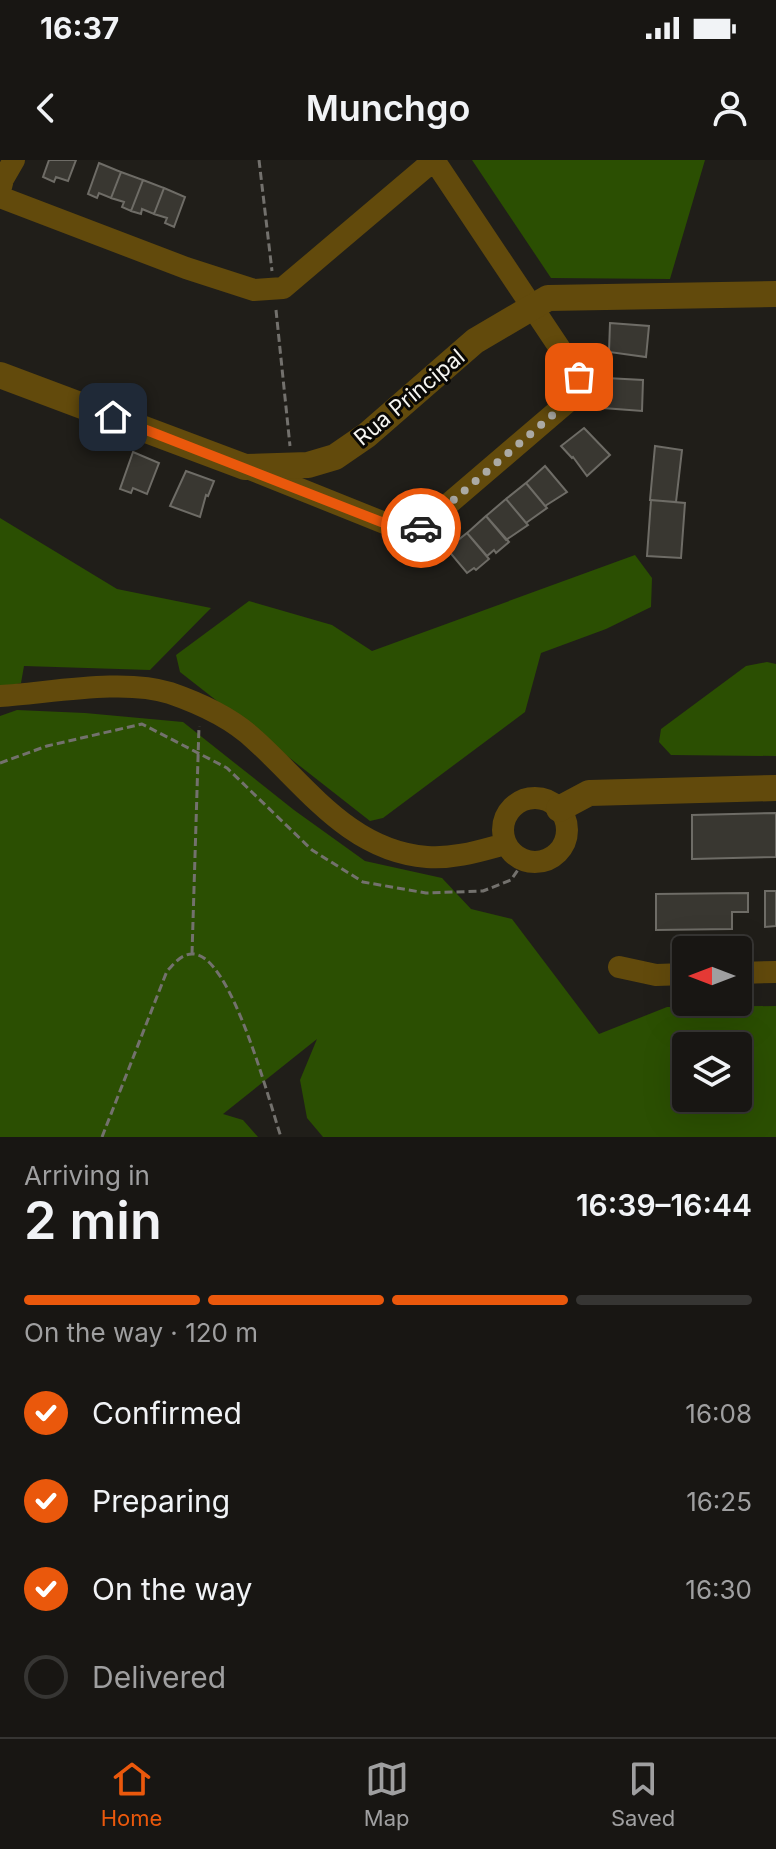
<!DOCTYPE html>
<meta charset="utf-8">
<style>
:root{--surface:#181613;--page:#211f1c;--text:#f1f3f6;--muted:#9f9fa0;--line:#363533;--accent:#ea580c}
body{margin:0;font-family:Inter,sans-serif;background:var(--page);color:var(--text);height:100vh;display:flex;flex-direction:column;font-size:30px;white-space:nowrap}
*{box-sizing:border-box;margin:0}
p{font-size:26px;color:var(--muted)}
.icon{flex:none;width:44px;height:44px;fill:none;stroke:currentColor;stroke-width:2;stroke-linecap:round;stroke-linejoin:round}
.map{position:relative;height:977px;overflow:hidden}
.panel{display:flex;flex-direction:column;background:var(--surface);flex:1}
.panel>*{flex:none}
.needle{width:52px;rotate:270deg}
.buttons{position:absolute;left:672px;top:776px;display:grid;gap:16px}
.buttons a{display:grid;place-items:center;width:80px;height:80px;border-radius:8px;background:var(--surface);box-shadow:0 8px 32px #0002,0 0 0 2px var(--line);font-size:40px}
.pin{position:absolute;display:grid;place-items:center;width:68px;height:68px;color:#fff;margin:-34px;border-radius:16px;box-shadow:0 4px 12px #0006}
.courier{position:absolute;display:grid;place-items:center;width:80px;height:80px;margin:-40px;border:6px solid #ea580c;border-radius:50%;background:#fff;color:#222;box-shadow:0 2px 10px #0007}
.summary em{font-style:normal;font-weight:600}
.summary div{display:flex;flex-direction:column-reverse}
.summary{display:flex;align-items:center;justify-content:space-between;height:136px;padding:0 24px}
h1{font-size:52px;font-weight:600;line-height:60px}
.bar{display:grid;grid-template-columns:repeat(4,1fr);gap:12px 8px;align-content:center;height:96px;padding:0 24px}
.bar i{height:10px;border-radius:6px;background:var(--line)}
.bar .current{background:var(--accent)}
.bar p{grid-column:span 4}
ol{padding:0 24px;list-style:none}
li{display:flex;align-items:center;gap:24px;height:88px}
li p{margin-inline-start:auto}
li .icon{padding:8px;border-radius:50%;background:var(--accent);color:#fff;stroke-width:4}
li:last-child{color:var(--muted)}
li i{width:44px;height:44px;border:4px solid var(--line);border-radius:50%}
.status{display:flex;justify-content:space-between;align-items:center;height:56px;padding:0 40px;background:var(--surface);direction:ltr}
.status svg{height:22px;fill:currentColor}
header{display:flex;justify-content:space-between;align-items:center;height:104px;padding:0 24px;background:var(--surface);font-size:36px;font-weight:600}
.tab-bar{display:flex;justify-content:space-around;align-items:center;height:112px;border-top:2px solid var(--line);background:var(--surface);font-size:22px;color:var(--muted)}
.tab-bar a{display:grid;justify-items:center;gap:4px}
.tab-bar .current{color:var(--accent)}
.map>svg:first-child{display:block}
.green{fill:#2b4f02;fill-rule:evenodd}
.building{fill:#393731;stroke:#6e6c66;stroke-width:2}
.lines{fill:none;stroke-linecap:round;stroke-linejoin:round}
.path{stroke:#73716d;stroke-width:3;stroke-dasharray:8 4;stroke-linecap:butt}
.minor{stroke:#624a0c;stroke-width:22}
.tertiary{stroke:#624a0c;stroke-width:26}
.done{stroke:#abaaa5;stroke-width:8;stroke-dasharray:0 14.4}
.route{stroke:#ea580c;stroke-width:10}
.labels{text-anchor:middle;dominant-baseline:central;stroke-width:6;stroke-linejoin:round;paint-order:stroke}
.street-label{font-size:22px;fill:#f6f5f1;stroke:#090806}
</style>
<div class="status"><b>16:37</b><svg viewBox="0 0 49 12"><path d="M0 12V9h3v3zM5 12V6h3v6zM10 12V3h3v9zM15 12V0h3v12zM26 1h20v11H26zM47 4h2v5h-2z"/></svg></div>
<header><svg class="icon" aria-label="back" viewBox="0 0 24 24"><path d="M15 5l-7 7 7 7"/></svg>Munchgo<svg class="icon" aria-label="person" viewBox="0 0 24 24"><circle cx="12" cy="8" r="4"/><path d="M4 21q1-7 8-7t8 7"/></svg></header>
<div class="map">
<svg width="776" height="977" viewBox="0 0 776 977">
<rect width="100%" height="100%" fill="#201e19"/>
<path class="green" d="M472 0H705L670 119 551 118Z
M0 358 117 429 211 448 150 510 24 506 21 523 0 528Z
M635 395 652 418 651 447 606 469 541 493 525 552 383 658 370 661 180 512 176 495 249 441 332 465 372 491Z
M767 502 776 504V596L671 595 659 582 661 569 746 506Z
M17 550 85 553 183 562 294 650 365 701 442 718 471 749 512 759 599 874 667 847 776 846V977H323L307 958 300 920 317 879 223 954 243 960 258 977H0V556ZM686 886H738V938H686Z"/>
<path class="building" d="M49 0H76L68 21 56 17 54 22 43 17Z
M99 3 121 12 111 38 99 33 97 38 88 34Z
M121 12 143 20 131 51 122 47 124 42 111 38Z
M143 20 164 28 154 54 142 49 141 54 131 51Z
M164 28 185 37 174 67 165 63 167 58 154 54Z
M610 163 649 166 646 197 609 192Z
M606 218 643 220 642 251 603 248Z
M584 268 610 295 587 316 573 297 572 298 561 286Z
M655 286 682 290 676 342 650 340Z
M133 292 159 303 147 334 133 328 131 333 120 329Z
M545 306 567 332 545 346 526 323Z
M186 311 214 321 208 336 206 335 200 357 170 346Z
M526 323 547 348 526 363 506 339Z
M506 339 528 365 506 380 486 356Z
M651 340 685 343 681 398 647 396Z
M486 356 509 382 496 393 494 390 487 396 467 373Z
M467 373 489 399 476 410 474 408 467 413 447 389Z
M776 653V697L692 699V655Z
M765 731H776V766L765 767Z
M748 733V752H732V769L656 770V734Z"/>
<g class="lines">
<path class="path" d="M259 0 272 111
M276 150 290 286
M0 603 47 586 142 564 227 608 312 690 363 722 426 733 483 731 511 720 524 701
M192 794 199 566
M102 977 167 811C174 804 181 794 192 794 231 792 270 945 281 977"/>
<path class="minor" d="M0 31 3 19 14 0
M0 37 186 108 254 130 283 128 434 0
M250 309 407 372 418 370 577 234 579 217 434 0
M0 536C49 533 124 518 170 533 199 543 232 558 255 580 307 627 350 691 427 697 454 699 479 691 505 684
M503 670a32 32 0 1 1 64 0a32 32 0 1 1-64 0Z
M619 807 656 815 686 814
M738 813 776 812"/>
<path class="tertiary" d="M0 215 245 307 308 305 335 297 367 275 475 181 548 138 776 134
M559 649 589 633 776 628"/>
</g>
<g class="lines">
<path class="done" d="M421 368 577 234 579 217"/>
<path class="route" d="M113 257 407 372 421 368"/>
</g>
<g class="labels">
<g class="street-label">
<text transform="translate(409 237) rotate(-40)">Rua Principal</text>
</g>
</g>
</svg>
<div class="buttons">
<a><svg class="needle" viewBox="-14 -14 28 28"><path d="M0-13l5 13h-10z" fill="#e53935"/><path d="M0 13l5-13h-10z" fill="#9f9fa0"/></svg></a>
<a><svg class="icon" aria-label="layers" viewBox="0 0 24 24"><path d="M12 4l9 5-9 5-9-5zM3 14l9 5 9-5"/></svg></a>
</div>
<div class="pin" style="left:579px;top:217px;background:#ea580c"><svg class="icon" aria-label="bag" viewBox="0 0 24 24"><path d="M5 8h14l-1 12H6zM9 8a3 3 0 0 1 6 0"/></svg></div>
<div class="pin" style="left:113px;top:257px;background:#1f2937"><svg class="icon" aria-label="home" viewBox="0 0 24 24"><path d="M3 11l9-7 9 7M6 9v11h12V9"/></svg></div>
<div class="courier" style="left:421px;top:368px"><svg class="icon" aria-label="car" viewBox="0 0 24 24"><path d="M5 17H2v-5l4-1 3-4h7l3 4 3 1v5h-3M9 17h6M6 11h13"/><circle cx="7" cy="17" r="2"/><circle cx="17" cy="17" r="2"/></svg></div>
</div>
<section class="panel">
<div class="summary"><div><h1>2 min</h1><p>Arriving in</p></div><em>16:39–16:44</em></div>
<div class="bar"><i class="current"></i><i class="current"></i><i class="current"></i><i></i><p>On the way · 120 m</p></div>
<ol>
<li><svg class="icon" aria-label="check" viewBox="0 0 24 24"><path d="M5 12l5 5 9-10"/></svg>Confirmed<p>16:08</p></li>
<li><svg class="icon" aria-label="check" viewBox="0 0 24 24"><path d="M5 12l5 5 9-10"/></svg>Preparing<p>16:25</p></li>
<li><svg class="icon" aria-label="check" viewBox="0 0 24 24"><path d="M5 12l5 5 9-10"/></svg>On the way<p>16:30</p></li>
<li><i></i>Delivered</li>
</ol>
</section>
<nav class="tab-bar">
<a class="current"><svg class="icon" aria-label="home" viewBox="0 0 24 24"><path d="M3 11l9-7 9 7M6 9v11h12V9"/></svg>Home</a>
<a><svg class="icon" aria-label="map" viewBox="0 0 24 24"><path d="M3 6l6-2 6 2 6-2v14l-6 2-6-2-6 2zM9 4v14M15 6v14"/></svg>Map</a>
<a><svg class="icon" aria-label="saved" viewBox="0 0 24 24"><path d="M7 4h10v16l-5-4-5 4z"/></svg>Saved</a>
</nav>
